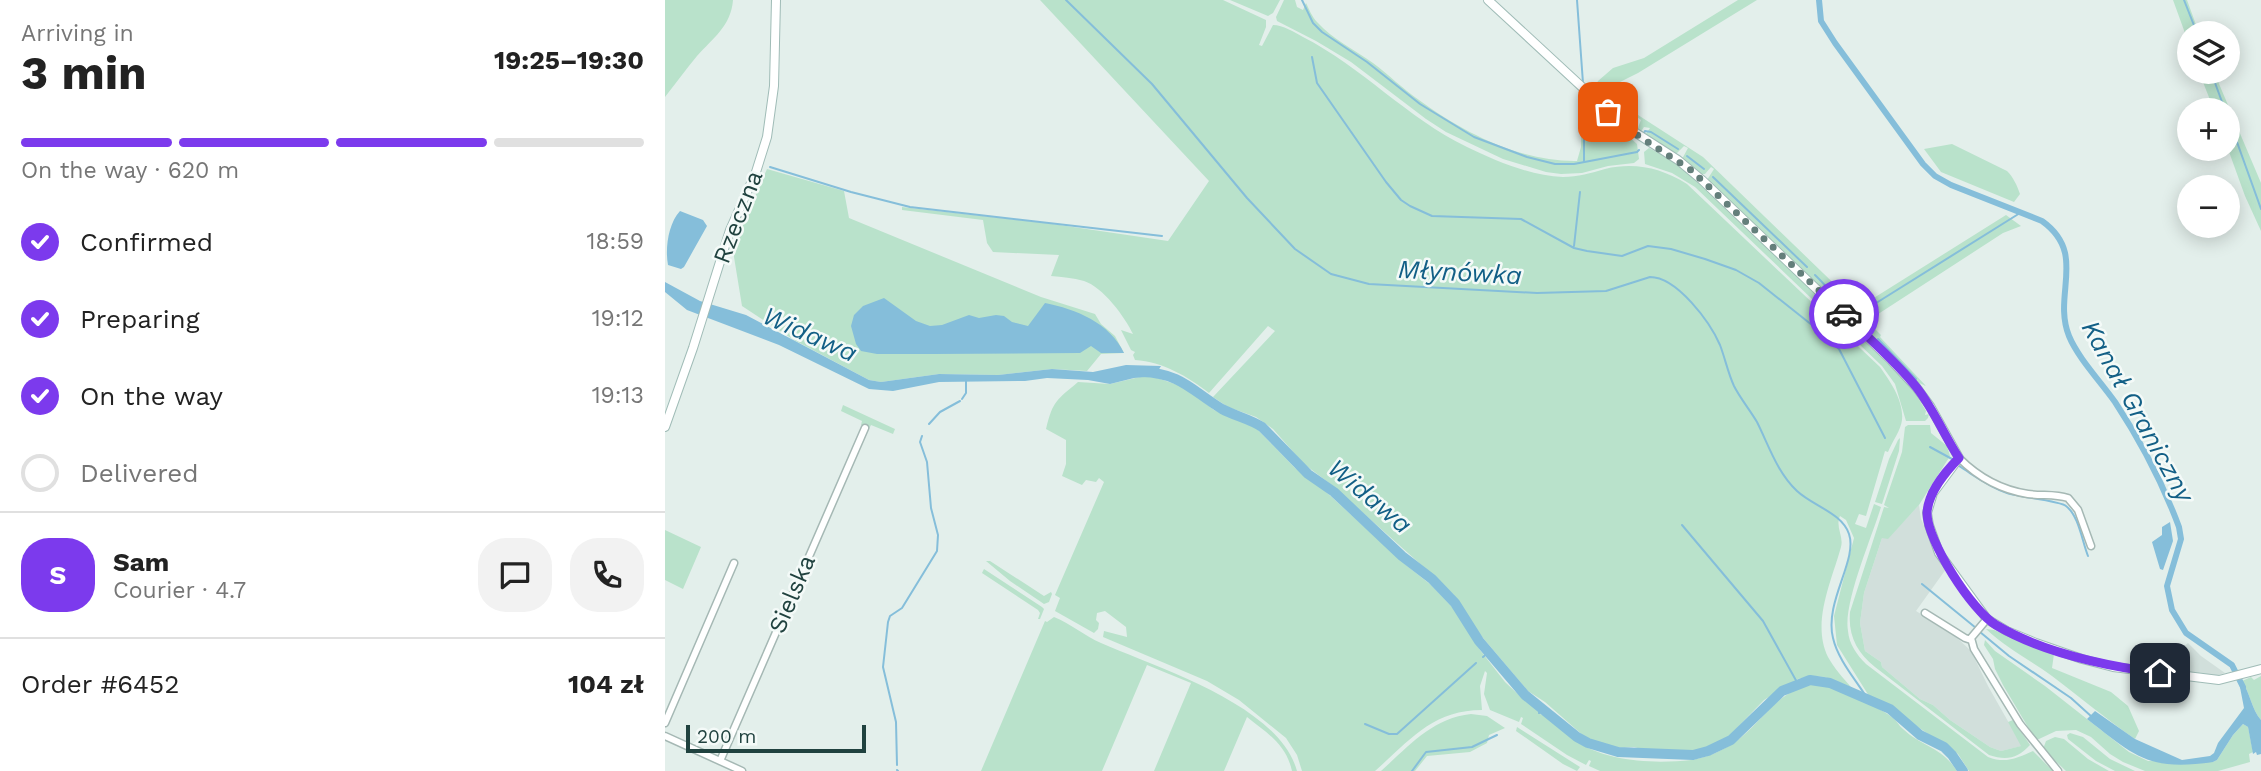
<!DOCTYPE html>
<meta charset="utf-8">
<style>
:root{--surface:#fff;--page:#f2f2f2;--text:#222;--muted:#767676;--line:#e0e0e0;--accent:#7c3aed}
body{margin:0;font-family:"Work Sans",sans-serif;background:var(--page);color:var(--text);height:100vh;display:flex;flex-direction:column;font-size:26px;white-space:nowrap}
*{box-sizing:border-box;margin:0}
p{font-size:23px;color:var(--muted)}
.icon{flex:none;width:38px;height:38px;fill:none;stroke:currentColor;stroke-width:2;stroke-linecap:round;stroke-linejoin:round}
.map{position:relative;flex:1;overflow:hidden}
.panel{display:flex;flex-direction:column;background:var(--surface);width:665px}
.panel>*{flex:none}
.buttons{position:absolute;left:1512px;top:21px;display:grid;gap:14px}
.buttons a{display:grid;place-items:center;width:63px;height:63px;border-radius:50%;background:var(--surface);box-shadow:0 4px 18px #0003;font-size:35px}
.scale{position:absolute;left:21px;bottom:18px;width:180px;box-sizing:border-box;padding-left:7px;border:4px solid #20423f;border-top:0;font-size:19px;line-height:24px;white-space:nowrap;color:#20423f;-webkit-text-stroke:5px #f4faf8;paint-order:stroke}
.pin{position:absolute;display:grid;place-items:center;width:60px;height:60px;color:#fff;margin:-30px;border-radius:14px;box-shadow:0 4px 10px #0006}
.courier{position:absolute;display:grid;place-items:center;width:70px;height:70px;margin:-35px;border:5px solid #7c3aed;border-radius:50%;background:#fff;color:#222;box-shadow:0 2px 9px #0007}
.summary em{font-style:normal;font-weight:700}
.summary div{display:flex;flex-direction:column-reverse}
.summary{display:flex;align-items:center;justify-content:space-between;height:119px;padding:0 21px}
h1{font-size:46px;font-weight:700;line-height:52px}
.bar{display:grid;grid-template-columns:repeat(4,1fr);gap:10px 7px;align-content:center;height:84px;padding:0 21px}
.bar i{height:9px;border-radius:5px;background:var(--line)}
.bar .active{background:var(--accent)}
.bar p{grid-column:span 4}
.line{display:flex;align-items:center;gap:18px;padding:0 21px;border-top:2px solid var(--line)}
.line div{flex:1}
.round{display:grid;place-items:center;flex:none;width:74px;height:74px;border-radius:28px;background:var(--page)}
ol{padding:0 21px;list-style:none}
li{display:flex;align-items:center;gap:21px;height:77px}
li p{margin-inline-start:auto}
li .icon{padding:7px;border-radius:50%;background:var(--accent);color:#fff;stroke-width:4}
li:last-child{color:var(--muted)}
li i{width:38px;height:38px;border:4px solid var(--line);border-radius:50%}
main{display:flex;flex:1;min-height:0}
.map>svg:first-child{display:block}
.built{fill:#d1dfdb}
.green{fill:#b9e2cb}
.water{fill:#85beda}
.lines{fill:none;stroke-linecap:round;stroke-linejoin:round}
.stream{stroke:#85beda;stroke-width:2}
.canal{stroke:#85beda;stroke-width:6}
.river{stroke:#85beda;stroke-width:10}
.street-casing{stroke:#a5b8b4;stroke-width:9}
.secondary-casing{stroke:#a0bcb7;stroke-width:10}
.street{stroke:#fff;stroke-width:6}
.secondary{stroke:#fff;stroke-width:8}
.done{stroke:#647f7b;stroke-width:7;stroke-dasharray:0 12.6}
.route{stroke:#7c3aed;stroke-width:9}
.labels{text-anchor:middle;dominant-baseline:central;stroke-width:5;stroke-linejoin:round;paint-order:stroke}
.street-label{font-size:24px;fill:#20423f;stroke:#f4faf8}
.water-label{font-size:26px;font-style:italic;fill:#125f86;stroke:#f4faf8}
</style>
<main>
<section class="panel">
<div class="summary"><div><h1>3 min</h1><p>Arriving in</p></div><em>19:25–19:30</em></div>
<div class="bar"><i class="active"></i><i class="active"></i><i class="active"></i><i></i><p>On the way · 620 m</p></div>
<ol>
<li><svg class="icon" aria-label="check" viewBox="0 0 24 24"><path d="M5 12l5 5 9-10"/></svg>Confirmed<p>18:59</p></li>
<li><svg class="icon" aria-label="check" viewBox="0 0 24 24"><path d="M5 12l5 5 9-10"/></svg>Preparing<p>19:12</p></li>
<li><svg class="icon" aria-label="check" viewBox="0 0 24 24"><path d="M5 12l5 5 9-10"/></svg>On the way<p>19:13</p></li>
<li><i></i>Delivered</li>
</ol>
<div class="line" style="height:126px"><b class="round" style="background:var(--accent);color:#fff">S</b><div><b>Sam</b><p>Courier · 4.7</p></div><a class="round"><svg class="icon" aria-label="chat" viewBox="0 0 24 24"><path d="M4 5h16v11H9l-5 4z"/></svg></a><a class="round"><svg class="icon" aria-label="phone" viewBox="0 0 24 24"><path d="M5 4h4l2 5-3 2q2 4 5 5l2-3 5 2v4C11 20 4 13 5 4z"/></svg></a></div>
<div class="line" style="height:91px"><div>Order #6452</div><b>104 zł</b></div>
</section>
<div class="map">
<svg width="1596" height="771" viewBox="0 0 1596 771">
<rect width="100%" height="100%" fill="#e3efeb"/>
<path class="built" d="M1254 505 1256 519 1273 557 1281 569 1251 611 1288 634 1306 651 1323 686 1357 746 1336 751 1325 747 1285 720 1268 705 1255 699 1217 667 1216 662 1200 651 1195 623 1199 593 1217 538H1223Z
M1523 643 1536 656 1560 673 1550 676 1499 670 1495 666Z"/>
<path class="green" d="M0 0H68C66 26 48 38 32 56 21 69 11 83 0 97Z
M375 0H558L601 20V27L594 45 597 46 608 25C618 25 629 32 638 37 697 67 742 118 802 147 831 161 866 176 898 177 913 177 926 173 940 169 970 162 996 168 1022 184L1215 367C1225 381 1239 401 1237 420 1236 430 1227 442 1223 452L1220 451 1201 516 1194 514 1190 524 1201 528 1209 504 1216 507C1207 537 1178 603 1183 631 1184 644 1192 655 1201 664L1323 757C1341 764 1352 758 1368 751L1388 771H1304L1293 754 1244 721 1234 712 1204 696 1172 645 1169 616 1189 538 1181 520 1175 516C1170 527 1179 536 1176 547 1167 580 1146 623 1163 657 1169 668 1178 678 1186 687L1160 677 1146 676 1133 679 1099 700 1063 737 1047 747 1032 751 987 752 969 747 952 748 921 738 880 702 863 691 813 632 788 594 762 570 668 486 639 464 608 429 591 417 563 407 548 397 610 331 603 326 544 393C522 376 498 362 470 360L468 355 470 352 466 350 456 330 468 334C460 317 438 287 419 281 408 278 397 277 386 276L394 255 328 252 322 243 318 220 237 210V207L381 223 503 241 544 181Z
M565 0H615L608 13 603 16Z
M619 0H630L632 7 638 10 641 3C644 9 647 17 652 22 667 39 690 50 708 63 724 75 738 89 754 100 799 133 856 162 912 161L916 147 917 95 972 144 974 159 969 163 943 166 917 173 896 174 881 172 838 159 781 132 761 119 686 62 651 41 612 21 611 17Z
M1073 0H1092L973 73 945 87 973 115 1038 157 1188 302 1196 305 1204 301 1341 215 1356 226 1338 233 1207 318 1200 313 1195 318 1207 330 1210 329 1216 335 1215 337 1261 386 1252 382 1225 353 1042 180 1049 169 1046 167 1040 174H1036L1017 159 1023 148 1019 146 1010 155 980 135 985 128 979 127 975 133 972 130 976 120 972 117 967 125H964L946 108 951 102 946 98 940 104 928 95V91L933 81 948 68 979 58Z
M1508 0H1522L1534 33H1524V44Z
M1534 72H1549L1596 183V231L1580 196 1563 149V110H1549Z
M1287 144 1342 171C1348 177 1352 185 1355 194L1349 202 1276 172 1259 149Z
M984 148 1008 161 1022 172C1069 214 1114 258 1160 301 1195 335 1237 368 1261 411L1260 415 1264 414 1263 418 1260 421H1241L1230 384 1217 366 1030 187 1007 173 980 164 979 152Z
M102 169 179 191 184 218 376 297 430 314 436 324 450 336 459 353 436 354 422 371 387 369 333 375 274 374 216 382 204 380 129 340 77 306 69 257V245Z
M483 375 519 387 549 410 591 428 630 468 659 490 741 565 766 585 791 611 815 650 840 682 857 698 875 711V714C888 718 896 730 908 739 939 762 989 764 1026 760 1041 758 1057 751 1070 742 1095 725 1112 691 1145 685 1159 682 1174 690 1186 695 1199 702 1216 708 1228 718 1232 721 1234 726 1238 729 1257 747 1277 747 1292 771H935L924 766 926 761 924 760 921 765 902 755 856 724 858 718 856 717 854 722 825 710 819 694 822 673 820 671 815 686 817 710C768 710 745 740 710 771H637L632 755 621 738 574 700 542 681 438 637 439 631 462 637 461 627 440 611 432 613 431 620 434 623 433 629 429 633 390 611 395 598 390 595 439 482 434 478 431 482 421 480 417 485 397 476 401 464V440L381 429C388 400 392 400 413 382L445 384Z
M178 405 230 429 228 434 206 425 204 429 196 425 197 421 176 411Z
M1243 425H1265L1266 433 1282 446 1285 456 1254 505 1223 539 1217 538 1199 593 1195 623 1200 651 1216 662 1217 667 1255 699 1268 705 1285 720 1325 747 1336 751 1356 746 1343 722 1348 720 1365 745C1353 758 1342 761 1324 755L1210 667C1192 652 1183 636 1185 612L1219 507 1224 508 1219 505 1237 452 1240 427Z
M1235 438 1234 451 1217 504 1210 502 1224 459 1233 440Z
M0 530 36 547 18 589 0 580Z
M321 561H325L379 596 386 592 387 594 384 602 379 604 345 581Z
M319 569 377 607 379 609 375 619H373L375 613 373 610 317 573Z
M389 617C406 624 420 636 436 643 493 668 614 705 632 771H627C621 744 602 733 582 717L559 771H489L526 683 482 665 437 771H316L380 621 382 622Z
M1321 629 1329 630 1389 654 1387 668 1446 692 1463 706 1474 731 1470 739C1441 719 1415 697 1387 676 1365 660 1341 648 1321 629Z
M1320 640 1330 651 1380 686 1464 752 1483 761 1548 762 1552 760 1568 735 1578 724 1583 727 1588 752 1584 754 1585 762 1553 771H1480L1458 762 1445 754 1426 737 1411 730 1391 731 1374 739H1370L1338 685 1330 669 1328 659 1319 645Z
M1596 676V720C1587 710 1585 693 1577 681L1586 677 1589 680Z
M806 714 822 716 840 728 824 735 822 743 805 752 762 756 750 771H716C743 747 767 718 806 714Z
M852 727 915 767 912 771 898 764 851 731Z
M1405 733 1418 737 1445 759 1470 771H1450L1431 761 1403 739 1402 735Z
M1390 737 1399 739 1423 759 1444 771H1401L1378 749 1381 741Z"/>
<path class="water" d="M15 211 38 220 42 226 19 267 16 269 3 265C0 249 3 224 15 211Z
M0 282 35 301 81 315 204 380 216 382 274 374 333 375 387 369 428 372 461 365 496 366 490 376 469 378 445 384 423 380 382 378 360 381 274 382 228 391 204 389 114 345 22 310 0 292Z
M219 298 251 321 265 326 277 325 304 315 314 318 331 315 339 316 347 322 363 326 380 303C411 309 445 323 459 353H436L426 346 415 353 267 354H212L196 351 191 344 186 326 189 315 198 306Z
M1505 522 1508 541 1498 570 1495 569 1487 542 1497 535V527Z
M1577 681C1585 693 1587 710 1596 720V754L1592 755 1591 752 1588 754 1583 727 1578 724 1568 735 1552 760 1548 762C1483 771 1471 757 1422 719L1430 711 1470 739 1517 760 1545 756 1549 753 1553 743 1579 708 1574 682Z"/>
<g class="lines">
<path class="stream" d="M401 0 487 84 582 198 630 249 666 274 704 284 872 293 941 291 985 277C1012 277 1045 322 1055 345 1060 358 1063 373 1069 386 1075 398 1085 410 1092 422 1104 446 1112 472 1132 491 1148 506 1177 513 1184 534 1193 560 1159 602 1168 638 1173 660 1191 680 1202 698
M637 0 648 23 657 32 702 62 755 104 809 137 862 157 890 164H909L972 152 974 150
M912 0 918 83
M1519 0 1532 33
M647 57 652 83 721 182 736 200 745 206 767 216 856 219 909 248 922 251 957 256 983 246 1006 249 1040 259 1071 270 1094 283 1162 337 1174 349 1220 438
M1546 72 1560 110
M919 96V161
M1563 117 1596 209
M979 133 980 131 986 132 1013 149
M1022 156 1039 169
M105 167 186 192 245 207 497 236
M1048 177 1142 267
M909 246 915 192
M1150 275C1164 288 1180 312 1200 310L1355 213
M1192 311 1193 321 1206 333
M1161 336 1169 332
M1213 339 1251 379
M297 399 301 393V380
M264 424 275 412 295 401
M1265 447 1287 459
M1294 466C1310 476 1324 487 1342 493 1354 497 1396 501 1401 506 1414 516 1417 541 1423 556
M1017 525 1098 621 1133 684
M1257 584 1311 628
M1315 632 1344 656 1406 698 1427 717
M818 657 824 652
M874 713 880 710
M700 724 724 734H732L811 663
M232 765 231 722 218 667 223 622 225 616 237 608 272 551 273 535 266 508 262 462 255 442 257 436
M232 770 233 771
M747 771 761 752 807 747 832 735"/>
<path class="canal" d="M1154 0 1156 21 1170 43 1258 164 1270 176 1286 185 1377 221C1423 254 1387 294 1404 336 1413 358 1436 382 1450 402 1475 440 1498 484 1514 527L1516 539 1502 586 1507 610 1521 633 1567 665 1578 687"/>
<path class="river" d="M477 372C516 373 527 391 557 409 570 416 585 419 597 427L643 474 669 492 737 556 767 579 790 603 814 641 860 695 912 737 923 743 953 752 1028 755 1043 751 1066 740 1117 691 1145 680 1165 683 1225 709 1255 735 1279 747 1287 755 1298 771"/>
<g class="street-casing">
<path id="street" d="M1294 458C1313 477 1337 490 1363 494 1377 496 1390 494 1403 498L1413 510 1426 546
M1260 613 1300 638 1306 640
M1322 619 1306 638 1309 649 1355 724 1393 771
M0 723 69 563
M0 736 77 771
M55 761 200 428"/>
</g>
<g class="secondary-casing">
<path id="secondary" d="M823 0 957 124 1013 160 1037 180 1226 360 1251 387 1265 406 1294 458 1268 493 1262 513 1264 525 1274 553 1322 619 1342 631 1371 643 1417 659 1448 667 1554 680 1596 669
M0 427 28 348 65 230 91 172 102 137 109 86 111 0"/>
</g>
<use href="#street" class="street"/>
<use href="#secondary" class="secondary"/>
</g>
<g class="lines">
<path class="done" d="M943 112 966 131 1026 170 1179 314"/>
<path class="route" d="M1179 314C1203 338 1231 361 1252 388 1269 410 1279 435 1294 458 1281 471 1263 493 1262 513 1262 541 1307 611 1331 625 1378 653 1441 666 1495 673"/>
</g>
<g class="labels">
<g class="street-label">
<text transform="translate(73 217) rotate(-69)">Rzeczna</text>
<text transform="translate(127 594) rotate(-67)">Sielska</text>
</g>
<g class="water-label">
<text transform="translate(795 272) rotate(3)">Młynówka</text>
<text transform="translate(145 334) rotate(24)">Widawa</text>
<text transform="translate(1473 411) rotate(61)">Kanał Graniczny</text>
<text transform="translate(705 496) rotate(40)">Widawa</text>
</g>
</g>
</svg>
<div class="buttons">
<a><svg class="icon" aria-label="layers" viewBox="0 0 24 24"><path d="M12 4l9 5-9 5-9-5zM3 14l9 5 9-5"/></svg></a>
<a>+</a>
<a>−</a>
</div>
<div class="scale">200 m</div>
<div class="pin" style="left:943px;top:112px;background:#ea580c"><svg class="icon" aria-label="bag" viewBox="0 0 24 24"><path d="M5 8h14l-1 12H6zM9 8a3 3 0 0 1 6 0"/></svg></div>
<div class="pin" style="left:1495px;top:673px;background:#1f2937"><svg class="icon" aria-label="home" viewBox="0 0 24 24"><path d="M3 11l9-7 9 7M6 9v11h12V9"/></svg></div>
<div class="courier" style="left:1179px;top:314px"><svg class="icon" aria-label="car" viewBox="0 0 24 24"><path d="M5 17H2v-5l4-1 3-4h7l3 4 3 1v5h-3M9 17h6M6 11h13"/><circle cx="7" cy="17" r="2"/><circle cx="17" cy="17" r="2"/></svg></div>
</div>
</main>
